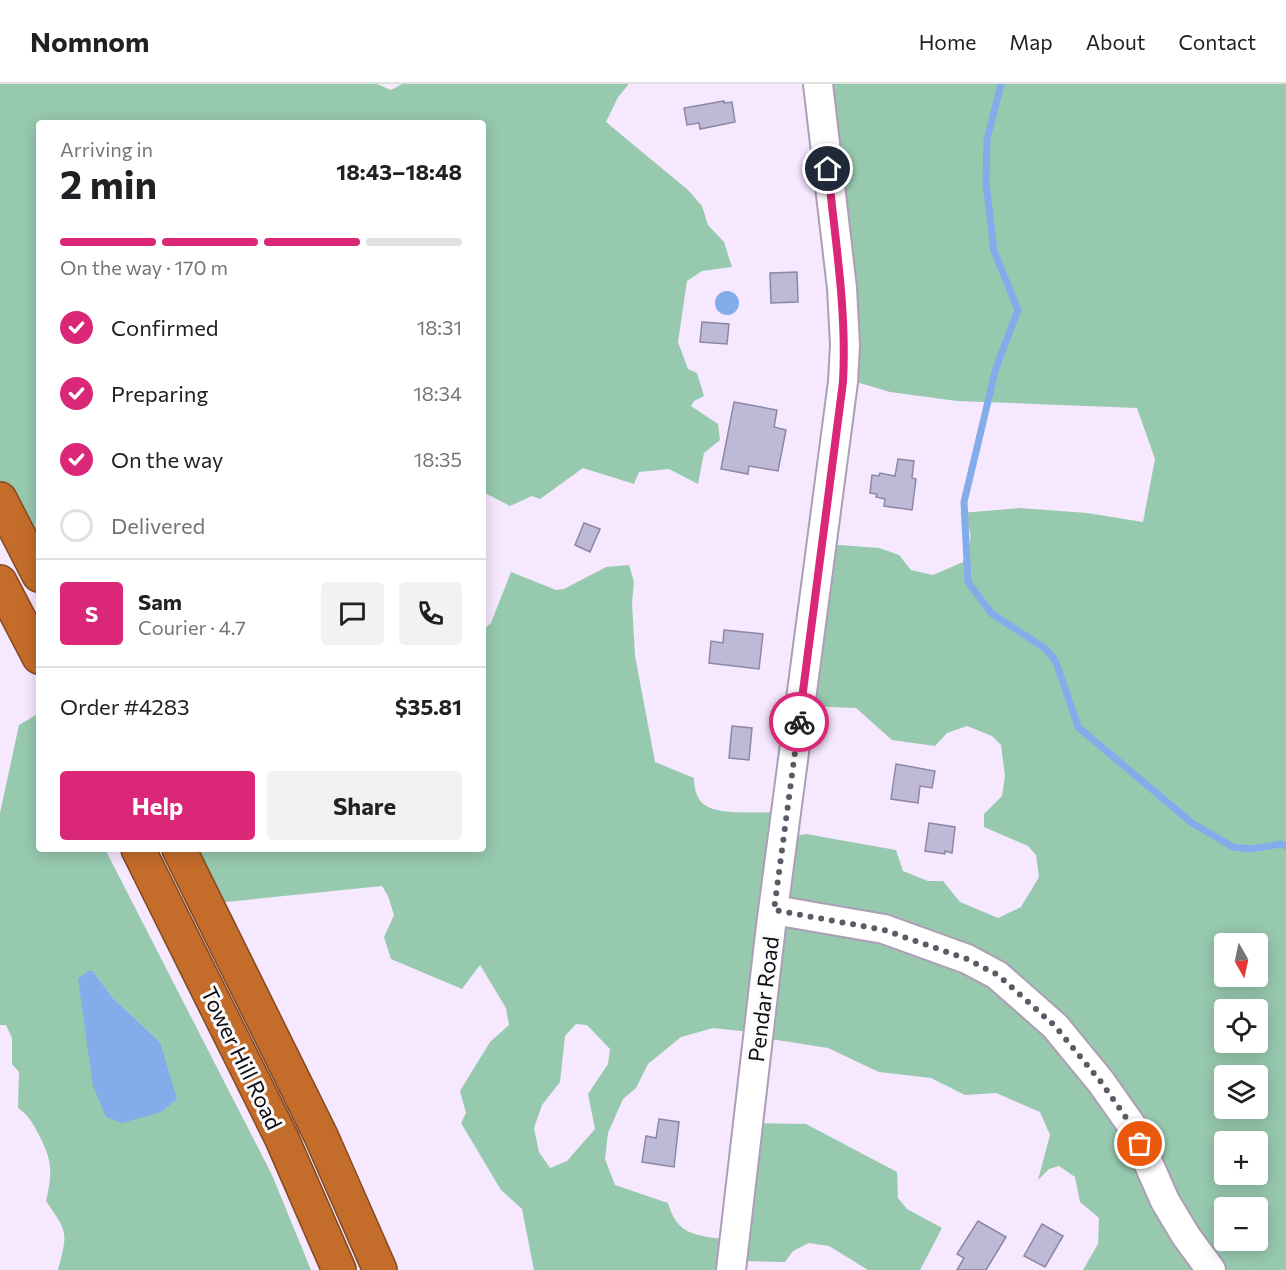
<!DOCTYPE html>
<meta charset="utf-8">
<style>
:root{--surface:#fff;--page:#f2f2f2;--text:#202124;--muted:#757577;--line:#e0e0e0;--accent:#db2777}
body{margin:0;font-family:Commissioner,sans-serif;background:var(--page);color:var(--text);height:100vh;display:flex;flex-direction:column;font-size:22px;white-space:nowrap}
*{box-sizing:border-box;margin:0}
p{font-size:20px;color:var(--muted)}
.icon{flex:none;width:33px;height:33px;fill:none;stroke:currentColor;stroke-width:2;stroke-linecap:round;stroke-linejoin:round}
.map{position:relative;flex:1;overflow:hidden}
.panel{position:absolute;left:36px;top:36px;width:450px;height:732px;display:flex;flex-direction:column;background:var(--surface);border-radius:6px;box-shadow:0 3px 15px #0003}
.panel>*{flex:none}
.needle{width:39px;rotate:171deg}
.buttons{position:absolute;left:1214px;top:849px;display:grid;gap:12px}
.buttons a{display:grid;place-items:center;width:54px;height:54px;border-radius:6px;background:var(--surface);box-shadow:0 3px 15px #0003;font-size:30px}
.pin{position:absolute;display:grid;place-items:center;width:51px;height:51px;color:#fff;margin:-26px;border:3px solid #fff;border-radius:50%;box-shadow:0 2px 6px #0007}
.courier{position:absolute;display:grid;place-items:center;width:60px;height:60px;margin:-30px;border:4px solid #db2777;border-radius:50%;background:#fff;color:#222;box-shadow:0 2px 8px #0007}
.head em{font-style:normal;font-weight:700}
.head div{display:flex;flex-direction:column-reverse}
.head{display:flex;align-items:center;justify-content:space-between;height:102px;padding:0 24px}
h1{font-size:39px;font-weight:700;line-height:45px}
.bar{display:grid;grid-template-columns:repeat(4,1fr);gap:9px 6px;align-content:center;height:72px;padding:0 24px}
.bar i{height:8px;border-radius:4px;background:var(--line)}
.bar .active{background:var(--accent)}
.bar p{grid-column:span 4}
.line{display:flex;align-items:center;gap:15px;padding:0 24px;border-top:2px solid var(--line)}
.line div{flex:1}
.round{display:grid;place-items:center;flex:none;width:63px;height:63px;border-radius:6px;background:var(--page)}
ol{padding:0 24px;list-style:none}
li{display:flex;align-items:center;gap:18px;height:66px}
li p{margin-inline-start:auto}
li .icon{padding:6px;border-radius:50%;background:var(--accent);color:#fff;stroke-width:4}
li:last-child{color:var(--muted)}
li i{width:33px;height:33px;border:3px solid var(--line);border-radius:50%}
.primary-button{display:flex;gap:12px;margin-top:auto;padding:12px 24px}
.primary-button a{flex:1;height:69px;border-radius:6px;background:var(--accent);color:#fff;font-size:24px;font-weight:700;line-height:69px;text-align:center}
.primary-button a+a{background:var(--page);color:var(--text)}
header{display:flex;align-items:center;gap:36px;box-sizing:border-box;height:84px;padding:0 30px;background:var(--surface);border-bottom:2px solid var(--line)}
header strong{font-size:28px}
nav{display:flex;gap:33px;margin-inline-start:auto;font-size:21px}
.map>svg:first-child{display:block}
.green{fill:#97c9af;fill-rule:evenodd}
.water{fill:#83acea}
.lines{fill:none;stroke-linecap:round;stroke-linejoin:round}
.stream{stroke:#83acea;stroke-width:7}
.building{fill:#bdb9d7;stroke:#8c87a3;stroke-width:1.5}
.minor-casing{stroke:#ad9db7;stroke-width:32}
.highway-casing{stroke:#854a22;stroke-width:36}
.minor{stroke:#fff;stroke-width:28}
.highway{stroke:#c46c2a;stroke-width:33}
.done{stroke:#605866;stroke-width:6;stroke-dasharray:0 10.8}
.route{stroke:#db2777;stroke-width:8}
.labels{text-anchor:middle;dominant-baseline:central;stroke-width:6;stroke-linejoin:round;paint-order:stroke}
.street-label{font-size:22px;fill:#100a13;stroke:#fbfbfb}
</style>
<header>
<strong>Nomnom</strong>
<nav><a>Home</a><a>Map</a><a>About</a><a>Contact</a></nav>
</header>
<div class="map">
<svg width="1286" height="1186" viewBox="0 0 1286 1186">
<rect width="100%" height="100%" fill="#f6e8ff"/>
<path class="green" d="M0 0H377L391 6 402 0H629L618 13 606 38 688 106 702 122 708 141 724 158 732 183 702 187 687 197 678 258 688 285 697 289 704 312 694 317 691 322 718 340 720 356 704 369 698 400 669 385 639 388 634 400 583 384 540 415 532 412 510 422 483 408V39H39V459L0 403Z
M820 0H1286V1186H1083L1098 1160 1099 1134 1080 1118 1075 1093 1059 1082 1049 1085 1038 1096 1050 1051 1040 1028 996 1009 965 1011 931 994 879 988 828 964 764 954 750 948 713 944 681 953 648 980 636 1004 623 1015 608 1049 605 1075 615 1101 668 1119C677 1152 697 1151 727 1156L752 1039 806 1040 897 1088 898 1114 907 1125 942 1144 920 1186H868L829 1162 809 1159 793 1167 785 1178 736 1177 734 1186H534L522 1125 501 1106 461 1039 466 1029 460 1007 490 958 509 941 506 924 480 881 462 905 391 875 384 853 394 831 388 812 382 802 216 819 186 765H483V546L491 539 511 488 556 506 564 505 606 483 629 481 634 498 632 519 635 572 655 678 694 694C694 705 697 718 708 723 723 731 766 728 785 728L788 753 806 750 896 766 903 787 928 797H943L960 818 998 834 1021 823 1039 793 1036 771 1028 762 984 743V730L1002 712 1005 692 1001 661 992 652 967 642 947 649 935 662 892 656 856 624 806 622 826 460 879 464 899 471 911 486 933 491 963 478C972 455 975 450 960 429L1020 424 1087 429 1143 438 1155 375 1137 324 957 317 890 308 843 294ZM1224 860H1257V892H1224ZM1224 926H1257V958H1224ZM576 940 587 941 610 965 608 980 588 1010 595 1045 567 1077 550 1084 539 1068 534 1044 542 1021 560 998 565 952ZM1224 992H1257V1024H1224ZM1224 1058H1257V1090H1224ZM1224 1124H1257V1156H1224Z
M36 631 39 637V765H105L272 1091 311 1186H58C68 1148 68 1149 46 1117 53 1087 52 1076 38 1049 32 1038 28 1031 18 1024L19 988 12 980V954L6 941H0V729L19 641ZM93 887 113 914 160 958 161 1028Z"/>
<path class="water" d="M715 219a12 12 0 1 1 24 0a12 12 0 1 1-24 0Z
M88 887H93L113 914 160 958 177 1015 161 1028 122 1039 106 1033 93 1002 78 895Z"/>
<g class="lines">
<path class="stream" d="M1001 0 987 55 986 99 994 167 1018 226 996 284 964 418 968 498 991 529 1046 565 1056 578 1078 643 1192 739 1233 763 1250 765 1281 760 1286 762"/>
</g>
<path class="building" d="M724 17V19L732 18 735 38 700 45 699 39 687 41 684 24Z
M797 188 798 218 771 219 770 189Z
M702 238 729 240 727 260 700 258Z
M734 318 777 326 774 343 786 346 778 387 749 382 748 390 721 385Z
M898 375 914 377 912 394 916 395 912 426 884 422 885 415 876 413 877 410 870 409 872 391 879 392 880 389 895 392Z
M584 439 600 445 590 468 575 461Z
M724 546 763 550 759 585 709 579 711 557 723 559Z
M732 642 752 644 749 676 729 674Z
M896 680 935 687 932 704 920 702 918 719 891 715Z
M929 739 955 743 952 769 945 767V770L925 767Z
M659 1035 679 1038 674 1083 642 1078 646 1052 656 1054Z
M978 1137 1006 1153 986 1186H957L964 1174 957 1170Z
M1042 1140 1063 1152 1045 1183 1024 1172Z"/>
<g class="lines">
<g class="minor-casing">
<path id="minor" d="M774 826 884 845 967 875 997 891 1055 942 1101 998 1132 1042 1165 1117 1186 1152 1211 1186
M731 1186 771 842 843 298 845 261 842 204 818 0"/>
</g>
<g class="highway-casing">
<path id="highway" d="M0 415 39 491
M0 498 39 573
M138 765 282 1055 339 1186
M179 765 321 1052 380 1186"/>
</g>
<use href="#minor" class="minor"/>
<use href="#highway" class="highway"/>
</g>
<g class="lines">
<path class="done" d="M799 638 774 826 884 846 967 875 998 891 1055 942 1101 998 1132 1042 1140 1060"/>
<path class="route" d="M799 638 843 298C847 226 835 156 828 85"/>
</g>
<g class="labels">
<g class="street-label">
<text transform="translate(763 915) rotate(-83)">Pendar Road</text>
<text transform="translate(242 974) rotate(64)">Tower Hill Road</text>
</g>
</g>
</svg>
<div class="buttons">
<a><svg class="needle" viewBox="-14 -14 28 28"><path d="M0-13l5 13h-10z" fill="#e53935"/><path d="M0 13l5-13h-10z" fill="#757577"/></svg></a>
<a><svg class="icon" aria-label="locate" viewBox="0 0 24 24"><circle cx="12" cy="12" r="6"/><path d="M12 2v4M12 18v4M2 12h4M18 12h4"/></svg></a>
<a><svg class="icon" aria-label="layers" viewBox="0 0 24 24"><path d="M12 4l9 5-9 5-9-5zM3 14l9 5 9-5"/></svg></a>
<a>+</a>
<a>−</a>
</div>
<div class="pin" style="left:1140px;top:1060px;background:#ea580c"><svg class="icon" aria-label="bag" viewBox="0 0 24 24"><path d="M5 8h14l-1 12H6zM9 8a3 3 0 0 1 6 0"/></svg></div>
<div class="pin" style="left:828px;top:85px;background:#1f2937"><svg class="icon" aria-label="home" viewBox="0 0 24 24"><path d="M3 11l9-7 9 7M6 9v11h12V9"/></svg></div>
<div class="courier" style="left:799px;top:638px"><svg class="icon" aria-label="bike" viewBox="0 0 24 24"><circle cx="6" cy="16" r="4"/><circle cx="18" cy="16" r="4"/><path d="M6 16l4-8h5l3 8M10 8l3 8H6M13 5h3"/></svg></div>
<section class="panel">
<div class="head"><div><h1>2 min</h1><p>Arriving in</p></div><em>18:43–18:48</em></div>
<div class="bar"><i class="active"></i><i class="active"></i><i class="active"></i><i></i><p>On the way · 170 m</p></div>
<ol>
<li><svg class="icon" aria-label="check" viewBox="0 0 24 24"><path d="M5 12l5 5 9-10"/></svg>Confirmed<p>18:31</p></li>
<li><svg class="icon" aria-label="check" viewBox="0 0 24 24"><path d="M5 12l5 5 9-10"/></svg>Preparing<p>18:34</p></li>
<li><svg class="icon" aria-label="check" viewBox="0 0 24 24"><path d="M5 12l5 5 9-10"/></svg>On the way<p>18:35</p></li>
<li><i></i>Delivered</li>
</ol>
<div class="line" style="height:108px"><b class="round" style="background:var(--accent);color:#fff">S</b><div><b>Sam</b><p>Courier · 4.7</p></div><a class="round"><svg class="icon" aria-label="chat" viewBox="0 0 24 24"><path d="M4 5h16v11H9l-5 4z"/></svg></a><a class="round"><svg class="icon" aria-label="phone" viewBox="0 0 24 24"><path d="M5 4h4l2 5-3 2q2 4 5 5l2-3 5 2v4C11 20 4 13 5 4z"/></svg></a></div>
<div class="line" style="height:78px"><div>Order #4283</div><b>$35.81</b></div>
<div class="primary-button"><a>Help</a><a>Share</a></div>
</section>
</div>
